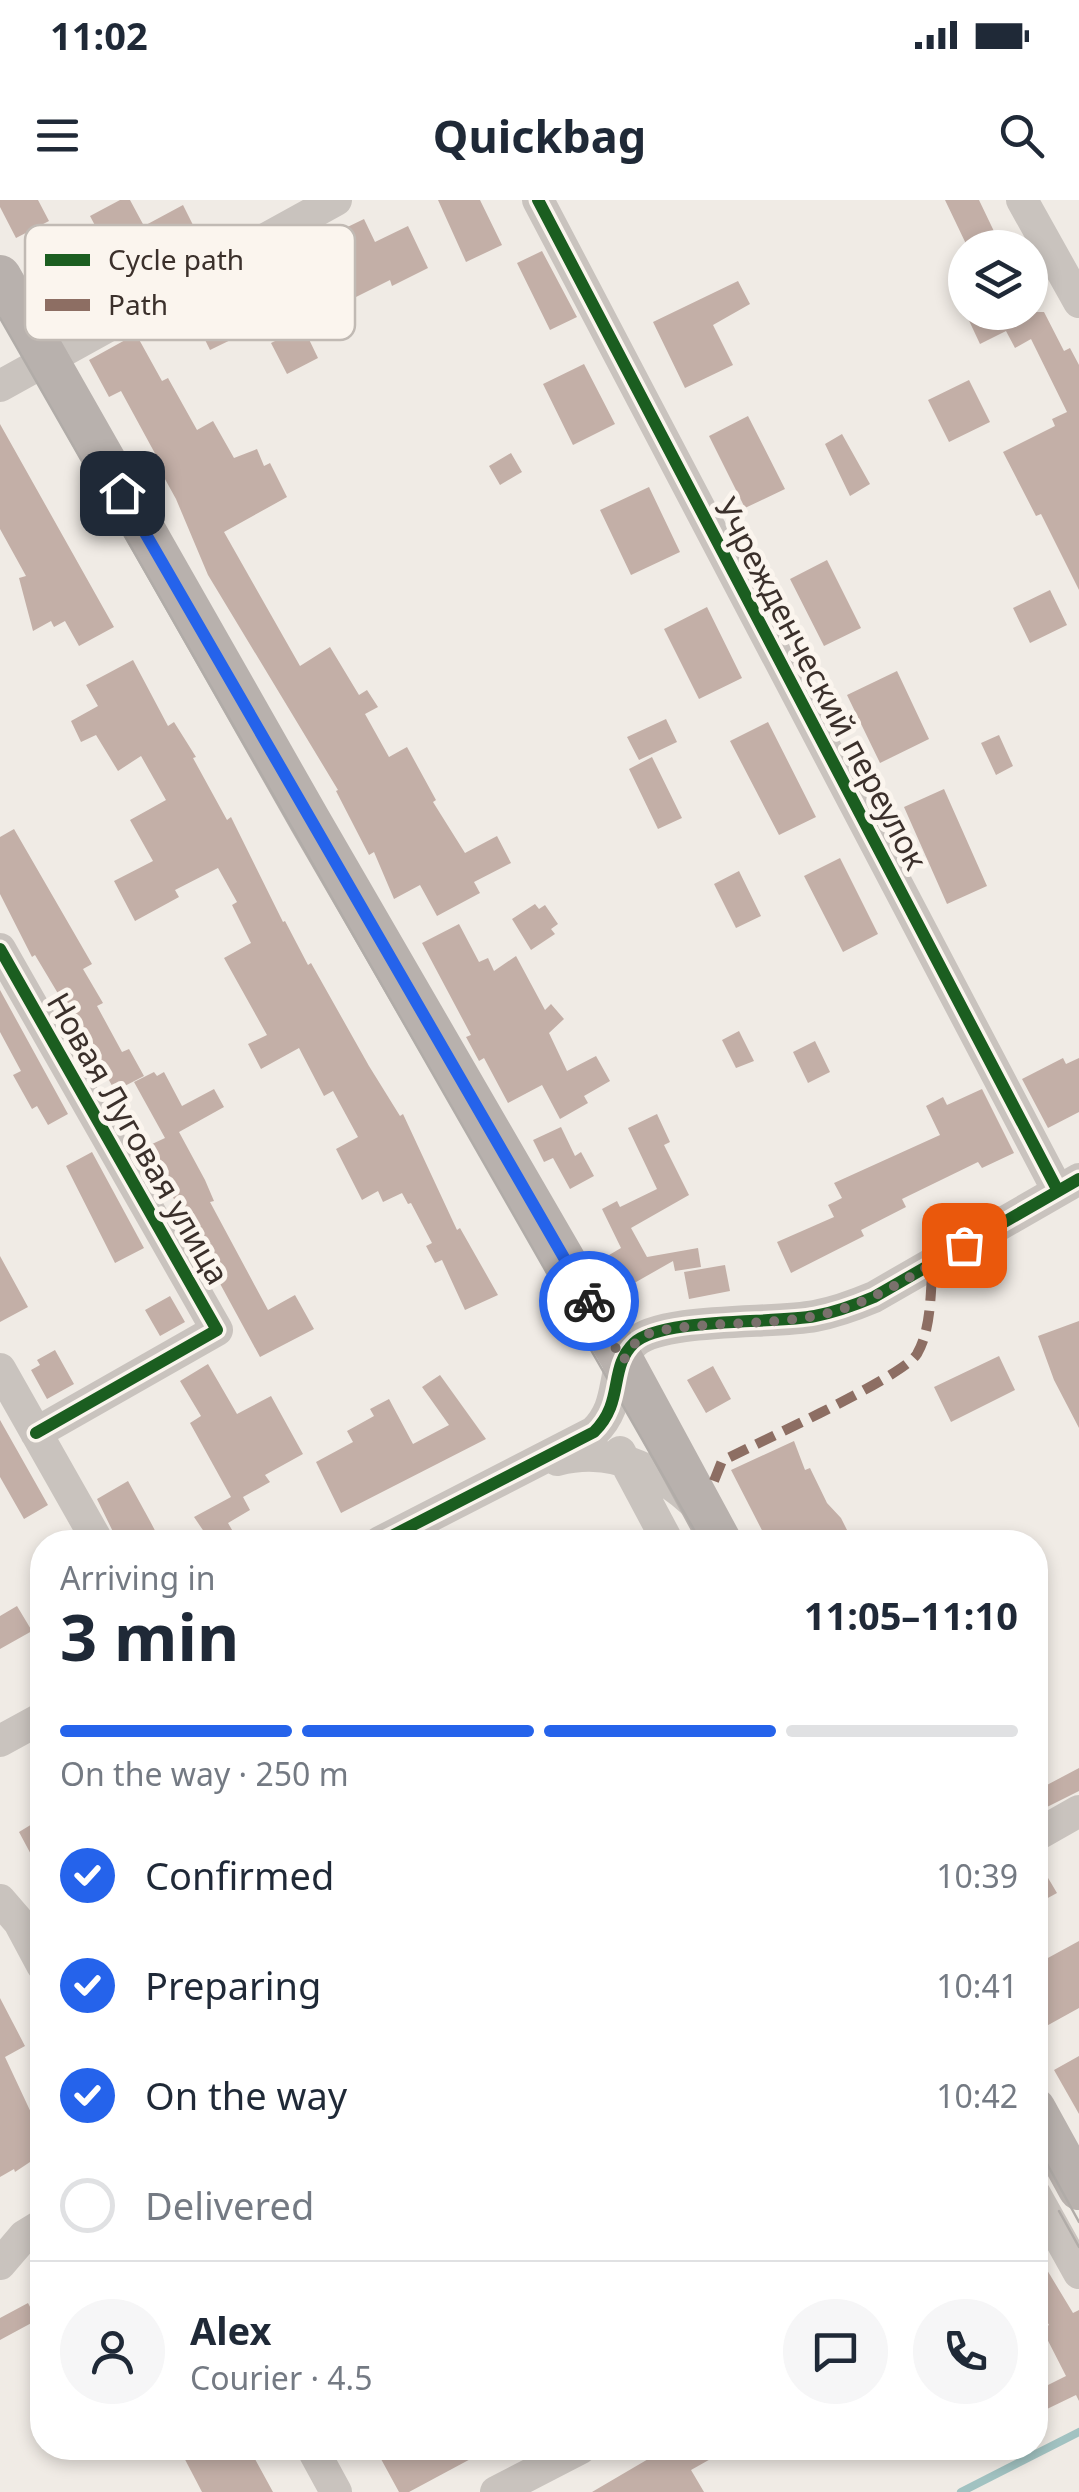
<!DOCTYPE html>
<meta charset="utf-8">
<style>
:root{--surface:#fff;--page:#f6f6f7;--text:#1f2937;--muted:#747a83;--line:#e0e1e3;--accent:#2563eb}
body{margin:0;font-family:"Noto Sans",sans-serif;background:var(--page);color:var(--text);height:100vh;display:flex;flex-direction:column;font-size:38px;white-space:nowrap}
*{box-sizing:border-box;margin:0}
p{font-size:32px;color:var(--muted)}
.icon{flex:none;width:55px;height:55px;fill:none;stroke:currentColor;stroke-width:2;stroke-linecap:round;stroke-linejoin:round}
.map{position:relative;flex:1;overflow:hidden}
.sheet{position:absolute;left:30px;top:1330px;width:1018px;height:930px;display:flex;flex-direction:column;background:var(--surface);border-radius:40px;box-shadow:0 5px 15px #0003}
.sheet>*{flex:none}
.buttons{position:absolute;left:948px;top:30px;display:grid;gap:20px}
.buttons a{display:grid;place-items:center;width:100px;height:100px;border-radius:50%;background:var(--surface);box-shadow:0 5px 15px #0003;font-size:50px}
.pin{position:absolute;display:grid;place-items:center;width:85px;height:85px;color:#fff;margin:-42px;border-radius:20px;box-shadow:0 5px 15px #0006}
.courier{position:absolute;display:grid;place-items:center;width:100px;height:100px;margin:-50px;border:8px solid #2563eb;border-radius:50%;background:#fff;color:#222;box-shadow:0 2px 12px #0007}
.head em{font-style:normal;font-weight:700}
.head div{display:flex;flex-direction:column-reverse}
.head{display:flex;align-items:center;justify-content:space-between;height:170px;padding:0 30px}
h1{font-size:65px;font-weight:700;line-height:75px}
.bar{display:grid;grid-template-columns:repeat(4,1fr);gap:15px 10px;align-content:center;height:120px;padding:0 30px}
.bar i{height:12px;border-radius:8px;background:var(--line)}
.bar .selected{background:var(--accent)}
.bar p{grid-column:span 4}
.line{display:flex;align-items:center;gap:25px;padding:0 30px;border-top:2px solid var(--line)}
.line div{flex:1}
.round{display:grid;place-items:center;flex:none;width:105px;height:105px;border-radius:52px;background:var(--page)}
ol{padding:0 30px;list-style:none}
li{display:flex;align-items:center;gap:30px;height:110px}
li p{margin-inline-start:auto}
li .icon{padding:10px;border-radius:50%;background:var(--accent);color:#fff;stroke-width:4}
li:last-child{color:var(--muted)}
li i{width:55px;height:55px;border:5px solid var(--line);border-radius:50%}
.status{display:flex;justify-content:space-between;align-items:center;height:70px;padding:0 50px;background:var(--surface);direction:ltr}
.status svg{height:28px;fill:currentColor}
header{display:flex;justify-content:space-between;align-items:center;height:130px;padding:0 30px;background:var(--surface);font-size:45px;font-weight:700}
.map>svg:first-child{display:block}
.lines{fill:none;stroke-linecap:round;stroke-linejoin:round}
.stream{stroke:#a1c2c1;stroke-width:8}
.building{fill:#c3afa7}
.minor{stroke:#c9c3be;stroke-width:32}
.major{stroke:#b8b1ad;stroke-width:42}
.tram{stroke:#b1aca8;stroke-width:2.5}
.quiet{stroke:#8d6e63;stroke-width:10;stroke-dasharray:20 10;stroke-linecap:butt}
.cycleway-casing{stroke:#fbf5ee;stroke-width:19}
.cycleway{stroke:#1b5e20;stroke-width:12}
.done{stroke:#7a716c;stroke-width:10;stroke-dasharray:0 18}
.route{stroke:#2563eb;stroke-width:12}
.labels{text-anchor:middle;dominant-baseline:central;stroke-width:10;stroke-linejoin:round;paint-order:stroke}
.street-label{font-size:32px;fill:#3b302b;stroke:#fbf5ee}
.key{fill:#fbf5ee;stroke:#c1bab4;stroke-width:2.5}
.key-label{font-size:28px;fill:#3b302b}
</style>
<div class="status"><b>11:02</b><svg viewBox="0 0 49 12"><path d="M0 12V9h3v3zM5 12V6h3v6zM10 12V3h3v9zM15 12V0h3v12zM26 1h20v11H26zM47 4h2v5h-2z"/></svg></div>
<header><svg class="icon" aria-label="menu" viewBox="0 0 24 24"><path d="M4 6h16M4 12h16M4 18h16"/></svg>Quickbag<svg class="icon" aria-label="search" viewBox="0 0 24 24"><circle cx="10" cy="10" r="6"/><path d="M15 15l6 6"/></svg></header>
<div class="map">
<svg width="1079" height="2292" viewBox="0 0 1079 2292">
<rect width="100%" height="100%" fill="#f0ebe5"/>
<g class="lines">
<path class="stream" d="M961 2292 1079 2232"/>
</g>
<path class="building" d="M0 0H38L49 21 16 38 0 7Z
M120 0H130L144 26 183 5 199 37 183 46 177 35 96 77 101 90 59 110 44 78 108 50 90 16Z
M438 0H480L502 45 466 62Z
M945 0H979L1002 48H968Z
M364 19 375 42 408 26 428 68 392 86 390 80 354 98 341 71 287 97 271 64Z
M542 51 577 117 550 130 517 63Z
M738 81 750 104 713 125 733 165 685 188 653 122Z
M223 87 245 133 210 150 188 105Z
M965 112H1044L1064 151 1070 148 1079 165V390L1041 314 1036 316 1003 252 1055 226 1052 219 1067 212 1031 139 1015 148 1006 131 980 144Z
M303 127 318 158 287 174 271 143Z
M136 134 162 181 168 178 197 230 213 221 234 258 257 249 264 266 270 263 287 297 224 332 300 466 330 447 359 495 367 490 378 507 365 514 389 557 407 547 436 600 433 602 465 653 497 636 511 663 474 682 480 693 437 716 420 685 394 699 374 652 369 655 336 591 338 590 208 375 176 299 155 261 158 259 121 191 109 197 89 160Z
M584 164 615 224 573 245 543 184Z
M969 180 990 222 949 242 928 200Z
M748 216 785 289 745 308 709 236Z
M0 224 114 427 79 446 65 421 54 427 51 421 33 431 19 378 26 376 0 329Z
M842 234 870 284 850 296 825 244Z
M511 253 522 272 500 285 489 266Z
M649 287 680 352 631 375 600 310Z
M827 360 861 428 824 446 790 379Z
M1050 390 1067 425 1030 443 1013 408Z
M707 407 742 478 699 499 664 429Z
M133 460 168 526 174 522 196 557 193 558 227 620 231 617 283 722 285 721 308 765 311 763 369 866 400 916 403 914 457 1030 460 1028 498 1095 465 1110 442 1060 435 1063 426 1046 432 1043 411 1003 408 1004 402 993 383 1002 378 991 362 1000 336 949 358 937 333 891 324 896 299 848 261 869 248 844 267 835 224 758 251 743 232 705 237 702 218 668 175 690 179 697 135 721 114 681 153 661 130 620 166 600 141 556 118 571 96 535 81 542 71 521 98 506 86 485Z
M897 471 929 539 880 563 847 495Z
M666 519 677 542 639 560 627 537Z
M768 522 816 617 779 635 730 541Z
M999 535 1013 566 996 575 981 543Z
M652 557 682 618 658 629 629 569Z
M944 589 987 686 947 704 904 607Z
M14 629 92 764 83 769 103 803 97 806 122 852 129 849 144 876 115 891 95 855 90 858 77 834 81 832 35 755 32 757 0 694V637Z
M840 658 878 734 843 752 804 676Z
M739 671 761 716 736 728 714 684Z
M535 704 539 709 545 705 558 724 551 729 555 734 531 750 512 719Z
M459 724 479 762 488 758 494 771 516 756 545 810 551 804 564 819 549 833 567 871 596 856 610 881 584 896 588 903 560 919 542 885 508 903 484 858 479 861 466 837 471 835 422 743Z
M0 790 68 914 48 925 37 906 32 909 13 875 21 871 0 832Z
M739 831 754 861 736 868 722 840Z
M815 841 830 872 808 883 793 852Z
M1063 858 1066 864 1079 858V912L1048 928 1022 879Z
M154 872 157 876 164 872 182 906 214 889 224 907 179 932 205 980 214 1001 210 1002 268 1110 295 1095 314 1129 260 1157 169 990 174 987 150 945 165 938 134 882Z
M982 889 1014 953 982 968 978 962 902 999 906 1007 861 1030 864 1036 791 1073 777 1042 834 1017 828 1005 842 998 834 983 940 935 926 906 943 897 947 905Z
M657 914 670 942 664 945 689 995 631 1028 647 1057 698 1048 701 1067 675 1071 673 1061 622 1090 604 1058 621 1048 602 1009 617 1001 620 1007 657 989 628 928Z
M561 927 575 956 581 952 594 976 570 989 553 958 544 962 533 940Z
M92 952 144 1048 115 1063 66 966Z
M0 1056 28 1107 0 1122Z
M725 1065 730 1091 689 1099 684 1072Z
M170 1096 185 1122 160 1136 145 1110Z
M1079 1121V1228L1054 1180 1038 1136Z
M55 1150 74 1184 47 1199 31 1170 40 1165 37 1160Z
M999 1156 1015 1190 951 1222 934 1187Z
M208 1164 237 1214 271 1196 303 1254 265 1275 270 1282 243 1297 250 1310 228 1323 239 1342H211L194 1317 231 1297 190 1223 201 1216 180 1181Z
M713 1166 731 1199 706 1213 687 1180Z
M440 1175 486 1239 341 1313 316 1262 353 1242 347 1231 374 1216 370 1209 389 1199 413 1244 449 1225 422 1187Z
M0 1220 48 1305 24 1319 0 1277Z
M794 1241 805 1270 810 1268 827 1303 841 1318 853 1342H768L731 1270Z
M128 1281 150 1321 161 1342H118L97 1299Z
M17 1406 32 1431 0 1449V1416Z
M1079 1568V1591L1035 1613V1598L1047 1591 1045 1586Z
M42 1618V1675L19 1632Z
M1035 1656 1057 1693 1035 1705Z
M1079 1741V1808L1041 1829 1035 1819V1765Z
M0 1798 25 1846 5 1857 34 1919 42 1915V1954L15 1972 14 1969 0 1977Z
M1079 1856V1914L1054 1870Z
M1035 2050 1073 2113 1079 2110V2201L1076 2195 1047 2209 1038 2190 1066 2176 1042 2129 1049 2125 1035 2101Z
M28 2103 37 2120 0 2140V2118Z
M179 2248H249L273 2292H202Z
M375 2248H491L409 2292H399Z
M667 2248H730L691 2270 704 2292H592Z"/>
<g class="lines">
<path class="minor" d="M538 0 1058 991
M1022 0 1079 102
M0 186 336 0
M0 749 217 1130 36 1233
M0 1169 98 1342
M620 1252 668 1342
M557 1260C609 1246 656 1268 694 1303
M380 1342 594 1232C625 1202 608 1168 634 1143 662 1117 774 1124 815 1116 836 1112 855 1105 874 1097L1079 979
M0 1541 42 1518
M1035 1636 1079 1611
M0 1700 19 1722 42 1765
M1035 1994 1079 2073
M0 2064 24 2036 42 2025
M312 2248 336 2292
M496 2292 581 2248"/>
<path class="major" d="M0 76 310 621 623 1161 721 1342
M1035 1909 1079 1989"/>
<path class="tram" d="M0 118 701 1342
M1035 1942 1079 2022
M1059 2011 1079 2047"/>
<path class="quiet" d="M714 1281 722 1261C755 1244 903 1177 917 1154 932 1128 930 1092 933 1063"/>
<g class="cycleway-casing">
<path id="cycleway" d="M538 0 1058 991
M0 749 217 1130 36 1233
M380 1342 594 1232C625 1202 608 1168 634 1143 662 1117 774 1124 815 1116 836 1112 855 1105 874 1097L1079 979"/>
</g>
<use href="#cycleway" class="cycleway"/>
</g>
<g class="lines">
<path class="done" d="M589 1101 623 1161 638 1139 652 1132C706 1121 762 1126 816 1116 871 1105 917 1072 964 1045"/>
<path class="route" d="M122 293 589 1101"/>
</g>
<g class="labels">
<g class="street-label">
<text transform="translate(822 483) rotate(62)">Учрежденческий переулок</text>
<text transform="translate(139 938) rotate(60)">Новая Луговая улица</text>
</g>
</g>
<rect x="25" y="25" width="330" height="115" rx="15" class="key"/>
<rect x="45" y="54" width="45" height="12" fill="#1b5e20"/>
<rect x="45" y="99" width="45" height="12" fill="#8d6e63"/>
<g class="key-label">
<text x="108" y="70">Cycle path</text>
<text x="108" y="115">Path</text>
</g>
</svg>
<div class="buttons">
<a><svg class="icon" aria-label="layers" viewBox="0 0 24 24"><path d="M12 4l9 5-9 5-9-5zM3 14l9 5 9-5"/></svg></a>
</div>
<div class="pin" style="left:964px;top:1045px;background:#ea580c"><svg class="icon" aria-label="bag" viewBox="0 0 24 24"><path d="M5 8h14l-1 12H6zM9 8a3 3 0 0 1 6 0"/></svg></div>
<div class="pin" style="left:122px;top:293px;background:#1f2937"><svg class="icon" aria-label="home" viewBox="0 0 24 24"><path d="M3 11l9-7 9 7M6 9v11h12V9"/></svg></div>
<div class="courier" style="left:589px;top:1101px"><svg class="icon" aria-label="bike" viewBox="0 0 24 24"><circle cx="6" cy="16" r="4"/><circle cx="18" cy="16" r="4"/><path d="M6 16l4-8h5l3 8M10 8l3 8H6M13 5h3"/></svg></div>
<section class="sheet">
<div class="head"><div><h1>3 min</h1><p>Arriving in</p></div><em>11:05–11:10</em></div>
<div class="bar"><i class="selected"></i><i class="selected"></i><i class="selected"></i><i></i><p>On the way · 250 m</p></div>
<ol>
<li><svg class="icon" aria-label="check" viewBox="0 0 24 24"><path d="M5 12l5 5 9-10"/></svg>Confirmed<p>10:39</p></li>
<li><svg class="icon" aria-label="check" viewBox="0 0 24 24"><path d="M5 12l5 5 9-10"/></svg>Preparing<p>10:41</p></li>
<li><svg class="icon" aria-label="check" viewBox="0 0 24 24"><path d="M5 12l5 5 9-10"/></svg>On the way<p>10:42</p></li>
<li><i></i>Delivered</li>
</ol>
<div class="line" style="height:180px"><a class="round"><svg class="icon" aria-label="person" viewBox="0 0 24 24"><circle cx="12" cy="8" r="4"/><path d="M4 21q1-7 8-7t8 7"/></svg></a><div><b>Alex</b><p>Courier · 4.5</p></div><a class="round"><svg class="icon" aria-label="chat" viewBox="0 0 24 24"><path d="M4 5h16v11H9l-5 4z"/></svg></a><a class="round"><svg class="icon" aria-label="phone" viewBox="0 0 24 24"><path d="M5 4h4l2 5-3 2q2 4 5 5l2-3 5 2v4C11 20 4 13 5 4z"/></svg></a></div>
</section>
</div>
